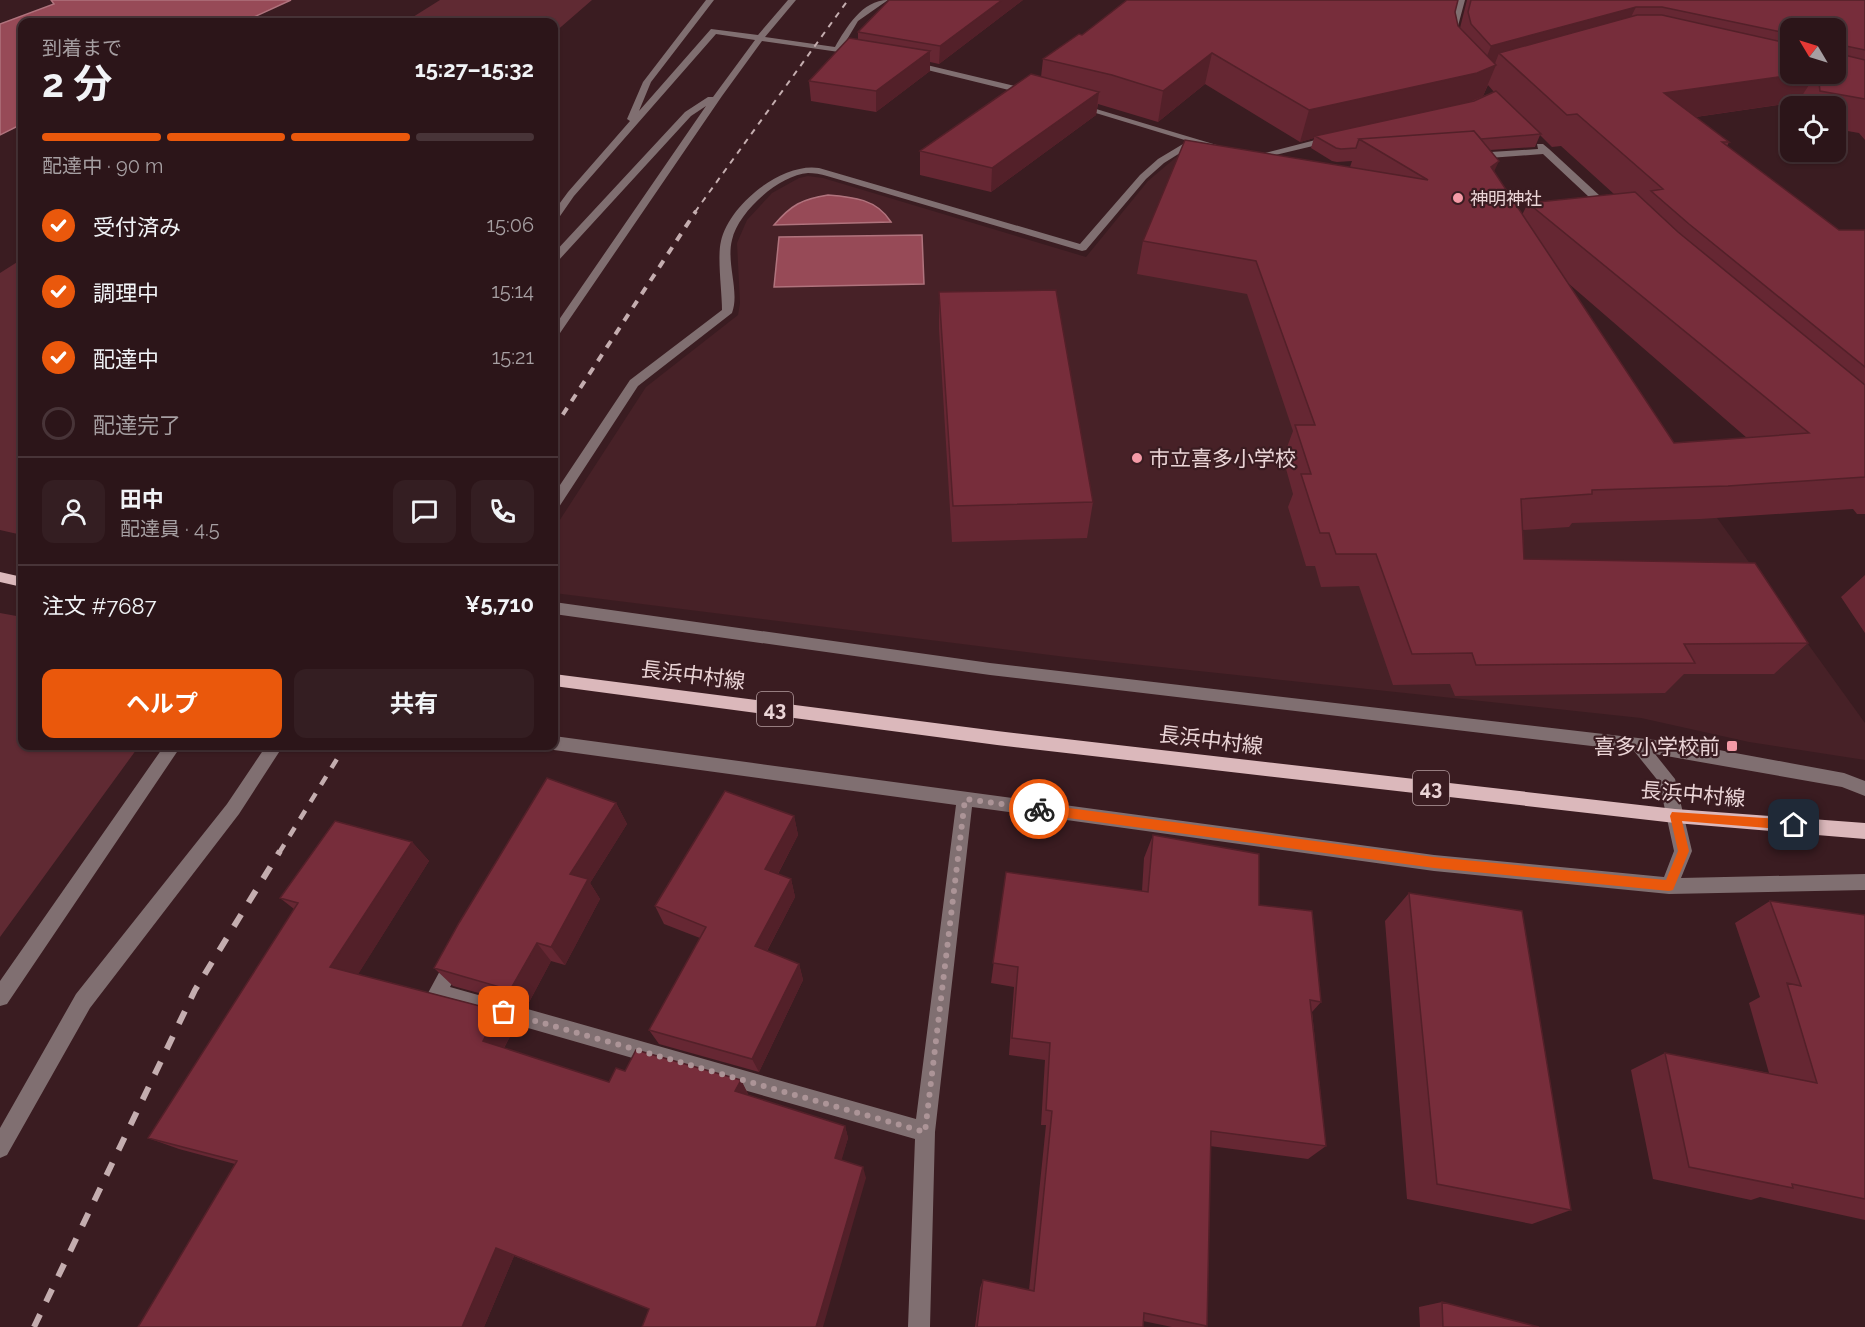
<!DOCTYPE html>
<html lang="ja">
<meta charset="utf-8">
<style>
:root{--surface:#2c1519;--page:#341e22;--text:#f1f3f6;--muted:#a69fa2;--line:#483438;--accent:#ea580c}
body{margin:0;font-family:Raleway,"Noto Sans JP",sans-serif;background:var(--page);color:var(--text);height:100vh;display:flex;flex-direction:column;font-size:22px;white-space:nowrap}
*{box-sizing:border-box;margin:0}
p{font-size:20px;color:var(--muted)}
.icon{flex:none;width:33px;height:33px;fill:none;stroke:currentColor;stroke-width:2;stroke-linecap:round;stroke-linejoin:round}
.map{position:relative;flex:1;overflow:hidden}
.sheet{position:absolute;left:18px;top:18px;width:540px;height:732px;display:flex;flex-direction:column;background:var(--surface);border-radius:12px;box-shadow:0 2px 4px #0004,0 0 0 2px var(--line)}
.sheet>*{flex:none}
.needle{width:39px;rotate:308deg}
.buttons{position:absolute;left:1780px;top:18px;display:grid;gap:12px}
.buttons a{display:grid;place-items:center;width:66px;height:66px;border-radius:12px;background:var(--surface);box-shadow:0 2px 4px #0004,0 0 0 2px var(--line);font-size:30px}
.pin{position:absolute;display:grid;place-items:center;width:51px;height:51px;color:#fff;margin:-26px;border-radius:12px;box-shadow:0 3px 9px #0006}
.courier{position:absolute;display:grid;place-items:center;width:60px;height:60px;margin:-30px;border:4px solid #ea580c;border-radius:50%;background:#fff;color:#222;box-shadow:0 2px 8px #0007}
.overview em{font-style:normal;font-weight:700}
.overview div{display:flex;flex-direction:column-reverse}
.overview{display:flex;align-items:center;justify-content:space-between;height:102px;padding:0 24px}
h1{font-size:39px;font-weight:700;line-height:45px}
.bar{display:grid;grid-template-columns:repeat(4,1fr);gap:9px 6px;align-content:center;height:72px;padding:0 24px}
.bar i{height:8px;border-radius:4px;background:var(--line)}
.bar .active{background:var(--accent)}
.bar p{grid-column:span 4}
.line{display:flex;align-items:center;gap:15px;padding:0 24px;border-top:2px solid var(--line)}
.line div{flex:1}
.round{display:grid;place-items:center;flex:none;width:63px;height:63px;border-radius:12px;background:var(--page)}
ol{padding:0 24px;list-style:none}
li{display:flex;align-items:center;gap:18px;height:66px}
li p{margin-inline-start:auto}
li .icon{padding:6px;border-radius:50%;background:var(--accent);color:#fff;stroke-width:4}
li:last-child{color:var(--muted)}
li i{width:33px;height:33px;border:3px solid var(--line);border-radius:50%}
.action{display:flex;gap:12px;margin-top:auto;padding:12px 24px}
.action a{flex:1;height:69px;border-radius:12px;background:var(--accent);color:#fff;font-size:24px;font-weight:700;line-height:69px;text-align:center}
.action a+a{background:var(--page);color:var(--text)}
.map>svg:first-child{display:block}
.built{fill:#472127}
.green{fill:#602a33}
.water{fill:#974a57;stroke:#b0737d;stroke-width:1.5}
.lines{fill:none;stroke-linecap:round;stroke-linejoin:round}
.minor{fill:#806f71;fill-rule:evenodd}
.major{fill:#dbb8bb;fill-rule:evenodd}
.rail-far3{stroke:#c4adaf;stroke-width:2;stroke-dasharray:6 6;stroke-linecap:butt}
.rail-far2{stroke:#c4adaf;stroke-width:4;stroke-dasharray:8 8;stroke-linecap:butt}
.rail-far1{stroke:#c4adaf;stroke-width:4.5;stroke-dasharray:10 10;stroke-linecap:butt}
.rail{stroke:#c4adaf;stroke-width:6;stroke-dasharray:14 14;stroke-linecap:butt}
.wall{fill:#662733;fill-rule:evenodd}
.shaded-wall{fill:#532029}
.building{fill:#772d3b;stroke:#532029;stroke-width:1.5}
.route{fill:#ea580c}
.done{stroke:#ac9497;stroke-width:6;stroke-dasharray:0 10.8}
.poi-dot{fill:#f49aa6;stroke:#3a1c21;stroke-width:2}
.labels{text-anchor:middle;dominant-baseline:central;stroke-width:4.5;stroke-linejoin:round;paint-order:stroke}
.far-poi-label{font-size:18px;fill:#ead4d6;stroke:#3a1c21;text-anchor:start}
.shield{fill:#3a1c21;stroke:#b59da0;stroke-width:1.5}
.shield-label{font-size:20px;font-weight:bold;fill:#ead4d6}
.poi-label{font-size:21px;fill:#ead4d6;stroke:#3a1c21;text-anchor:start}
.street-label{font-size:21px;fill:#ead4d6;stroke:#3a1c21}
</style>
<div class="map">
<svg width="1865" height="1327" viewBox="0 0 1865 1327">
<rect width="100%" height="100%" fill="#3a1c21"/>
<path class="built" d="M1181 153 1536 267 1865 723V760L1749 742 1641 718 1066 657 554 593V529L646 387 738 315 740 303 737 243 747 220 772 193 799 178 808 176 823 178 1086 257 1148 181Z"/>
<path class="green" d="M440 0H592L554 33V22H405Z
M22 259V535L0 530V273Z
M0 613 22 617V746H139L0 937Z"/>
<path class="water" d="M51 0H291L243 22H22V124L0 135V24L54 4Z
M828 195C853 197 877 199 891 222L774 225C791 205 802 199 828 195Z
M922 235 924 284 774 287 779 237Z"/>
<g class="lines">
<path class="minor" d="M706 0H714L651 82 639 111 711 29 758 35 788 0H796L765 37 835 47C846 28 862 0 888 0L858 21 842 48 860 51V55L762 41 722 96 558 336 554 337V327L706 106 691 116 558 261 554 262V253L685 112 708 97H713L755 40 716 34 574 196 558 219 554 220V211L568 192 630 121 627 119 643 82Z
M1457 0H1465L1455 37 1451 39 1447 37Z
M910 61 1032 90 1033 92 1029 95 907 65V61Z
M1076 103 1230 149 1225 152 1196 143 1164 163 1146 179 1086 250 1082 251 827 176C821 174 814 173 808 173 779 175 738 212 732 240 726 263 740 292 732 313L638 386 559 507 554 509V494L630 380 722 310C722 292 717 257 721 241 729 205 782 162 819 168L1080 244 1140 175 1158 159 1188 141 1076 107Z
M1331 136 1336 139 1334 141 1258 159 1253 156Z
M1537 144H1543L1549 149 1612 207V211H1604L1543 154 1475 159 1470 156 1475 153 1538 149Z
M554 602 990 663 1681 743 1844 773 1865 781V796L1842 787 1655 754 1675 779 1692 851 1681 878 1865 874V890L1669 894 1434 871 972 807 935 1132 930 1327H908L915 1139 437 1002 430 1000 428 993 448 956 454 953 460 956 463 962 450 987 916 1119 956 805 554 750 547 746H554V736L1434 855 1664 877 1674 851 1659 782 1634 751 990 675 554 614Z
M164 746H181L7 1004 0 1006V981Z
M266 746H283L239 814 90 1008 7 1155 0 1158V1128L76 994 227 804Z"/>
<path class="major" d="M0 572 22 577V587L0 582Z
M554 674 997 731 1675 809 1865 823V839L1675 823 997 745 554 686Z"/>
<path class="rail-far3" d="M695 212 848 0"/>
<path class="rail-far2" d="M554 428 696 211"/>
<path class="rail-far1" d="M279 853 345 746"/>
<path class="rail" d="M34 1327 195 990 280 851"/>
</g>
<path class="wall" d="M1023 0 939 64 930 62V71L876 112 811 101 809 81 858 40V32Z
M1467 0H1865V140L1859 133 1836 129V106H1798V102L1696 117 1729 142 1727 146 1839 230H1865V514H1857L1853 509 1700 519 1572 523 1569 527 1523 530 1524 559 1808 643 1774 674H1684L1665 693 1455 696 1450 684 1393 685 1359 586 1321 587 1315 566H1306L1288 507 1293 494 1283 458 1293 431 1247 294 1137 274 1143 241 1350 167 1352 161 1337 162 1332 161 1311 148 1314 138 1300 142 1205 84 1158 122 1098 104 1096 115 991 192 920 175V151L1041 77 1043 59 1082 35 1455 12 1458 26 1460 28ZM1791 28H1836V74H1791ZM1488 85 1494 92 1470 101 1483 96ZM1540 135 1552 147 1561 146 1614 194 1528 203 1522 215 1494 172 1490 150 1535 147ZM1568 283 1747 438 1674 443Z
M939 292 1093 502 1087 538 952 542 939 329Z
M1865 575V633L1841 597Z
M616 803 627 824 590 883 600 899 565 965 551 961 527 1006 453 986 434 968Z
M794 816 798 835 778 874 791 879 795 897 767 951 799 964 803 980 759 1072 659 1044 649 1030 700 938 664 924 655 906Z
M1153 835 1259 905 1321 1002 1312 1012 1326 1146 1308 1159 1210 1146 1207 1326 1204 1327H1172L1143 1321V1327H975L980 1288 983 1280 1029 1290 1046 1125H1041L1045 1060 1009 1055 1014 987 991 983 1006 872 1142 891 1144 858Z
M412 842 429 861 358 974 499 1011 515 1027 504 1048 609 1082 625 1071 741 1080 748 1094 747 1095 845 1126 848 1138 841 1160 866 1178 649 1309 514 1256 484 1327H138L235 1164 179 1149 148 1138 294 909 280 898Z
M1409 893 1571 1210 1532 1224 1407 1199 1385 921Z
M1770 901 1865 915V1220L1760 1197 1751 1200 1653 1179 1631 1070 1665 1053 1769 1073 1749 1003 1760 997 1735 923Z
M1442 1302 1539 1327H1420L1419 1307Z"/>
<path class="shaded-wall" d="M1002 0H1023L939 64 940 46Z
M1636 7 1621 37 1499 53 1494 66 1496 65 1483 96 1464 104 1315 136 1314 138 1300 142 1309 110 1481 71 1491 46Z
M930 51V71L876 112V91Z
M1212 53 1205 84 1158 122 1163 91Z
M1799 74H1816L1798 102 1647 124 1664 93Z
M1099 92 1096 115 991 192 992 168Z
M1499 161 1484 193 1491 167Z
M616 803 627 824 590 883 600 899 565 965 551 947 570 874Z
M794 816 798 835 771 887 765 869Z
M412 842 429 861 352 984 330 967Z
M791 879 795 897 761 962 755 946Z
M537 943 551 961 527 1006 510 990Z
M799 964 803 980 759 1072 752 1059Z
M499 1011 515 1027 500 1055 483 1041Z
M741 1080 748 1094 743 1105 735 1091Z
M845 1126 848 1138 839 1169 835 1158Z
M863 1167 866 1178 823 1327H816Z
M496 1248 514 1256 484 1327H462Z"/>
<path class="building" d="M889 0H1002L940 46 858 32Z
M1127 0H1458L1455 12 1458 26 1496 65 1477 73 1309 110 1212 53 1163 91 1112 75 1043 59 1079 34 1082 35Z
M1471 0H1865V50L1836 44V28H1791V34L1662 7H1636L1491 46 1471 24 1468 12Z
M1637 15H1662L1791 44V74H1799L1664 93 1729 142H1722L1839 230H1865V367L1689 224 1651 191 1663 189 1577 114 1567 115 1499 53Z
M849 38 930 51 876 91 809 81Z
M1836 53 1865 60V99L1820 91 1818 74H1836Z
M1031 74 1099 92 992 168 920 151Z
M1496 91 1541 134 1481 139 1474 131 1359 139 1356 148 1341 149 1336 148 1315 136 1474 101Z
M1474 131 1499 161 1491 167 1674 443 1809 433 1528 203 1635 192 1678 232 1865 385V477L1728 486 1592 490V494L1521 499 1524 559 1755 563 1808 643 1684 644 1695 663 1476 665 1472 653 1412 654 1376 554H1336L1329 533H1320L1301 474H1311L1295 425H1315L1256 261 1143 241 1185 140 1428 180 1359 139Z
M1056 290 1093 502 953 506 939 292Z
M547 778 616 803 570 874 588 879 551 947 537 943 510 990 434 968 459 923Z
M725 791 794 816 765 869 791 879 755 946 799 964 752 1059 649 1030 706 927 655 906Z
M335 821 412 842 330 967 499 1011 483 1041 609 1082 616 1068 625 1071 636 1050 741 1080 735 1091 845 1126 835 1158 863 1167 816 1327H642L649 1309 496 1248 462 1327H138L237 1161 148 1138 298 903 280 898Z
M1153 835 1259 854V905L1312 911 1321 1002 1310 1000 1326 1146 1211 1131 1207 1326 1144 1313 1143 1327H977L983 1280 1034 1291 1052 1111 1046 1110 1050 1043 1012 1038 1018 967 993 963 1006 872 1148 892Z
M1409 893 1522 911 1571 1210 1437 1184Z
M1770 901 1865 915V1199L1792 1184 1793 1188 1689 1167 1665 1053 1817 1083 1787 983 1801 986Z
M1442 1302 1539 1327H1443Z"/>
<path class="route" d="M1039 804 1434 857 1666 880 1678 851 1670 816 1672 812 1794 820 1799 825 1794 830 1682 821 1689 851 1673 890 1669 891 1434 868 1039 814 1034 809Z"/>
<g class="lines">
<path class="done" d="M504 1012 925 1132 965 799 1039 809"/>
</g>
<g class="poi-dot">
<circle cx="1458" cy="198" r="6"/>
<circle cx="1137" cy="458" r="6"/>
<rect x="1726" y="740" width="12" height="12" rx="3"/>
</g>
<g class="labels">
<g class="far-poi-label">
<text x="1470" y="198">神明神社</text>
</g>
<g class="shield">
<rect x="757" y="692" width="36" height="34" rx="4.5"/>
<rect x="1413" y="771" width="36" height="34" rx="4.5"/>
</g>
<g class="shield-label">
<text x="775" y="709">43</text>
<text x="1431" y="788">43</text>
</g>
<g class="poi-label">
<text x="1149" y="458">市立喜多小学校</text>
<text x="1720" y="746" text-anchor="end">喜多小学校前</text>
</g>
<g class="street-label">
<text transform="translate(693 675) rotate(7)">長浜中村線</text>
<text transform="translate(1211 740) rotate(7)">長浜中村線</text>
<text transform="translate(1693 794) rotate(5)">長浜中村線</text>
</g>
</g>
</svg>
<div class="buttons">
<a><svg class="needle" viewBox="-14 -14 28 28"><path d="M0-13l5 13h-10z" fill="#e53935"/><path d="M0 13l5-13h-10z" fill="#a69fa2"/></svg></a>
<a><svg class="icon" aria-label="locate" viewBox="0 0 24 24"><circle cx="12" cy="12" r="6"/><path d="M12 2v4M12 18v4M2 12h4M18 12h4"/></svg></a>
</div>
<div class="pin" style="left:504px;top:1012px;background:#ea580c"><svg class="icon" aria-label="bag" viewBox="0 0 24 24"><path d="M5 8h14l-1 12H6zM9 8a3 3 0 0 1 6 0"/></svg></div>
<div class="pin" style="left:1794px;top:825px;background:#1f2937"><svg class="icon" aria-label="home" viewBox="0 0 24 24"><path d="M3 11l9-7 9 7M6 9v11h12V9"/></svg></div>
<div class="courier" style="left:1039px;top:809px"><svg class="icon" aria-label="bike" viewBox="0 0 24 24"><circle cx="6" cy="16" r="4"/><circle cx="18" cy="16" r="4"/><path d="M6 16l4-8h5l3 8M10 8l3 8H6M13 5h3"/></svg></div>
<section class="sheet">
<div class="overview"><div><h1>2 分</h1><p>到着まで</p></div><em>15:27–15:32</em></div>
<div class="bar"><i class="active"></i><i class="active"></i><i class="active"></i><i></i><p>配達中 · 90 m</p></div>
<ol>
<li><svg class="icon" aria-label="check" viewBox="0 0 24 24"><path d="M5 12l5 5 9-10"/></svg>受付済み<p>15:06</p></li>
<li><svg class="icon" aria-label="check" viewBox="0 0 24 24"><path d="M5 12l5 5 9-10"/></svg>調理中<p>15:14</p></li>
<li><svg class="icon" aria-label="check" viewBox="0 0 24 24"><path d="M5 12l5 5 9-10"/></svg>配達中<p>15:21</p></li>
<li><i></i>配達完了</li>
</ol>
<div class="line" style="height:108px"><a class="round"><svg class="icon" aria-label="person" viewBox="0 0 24 24"><circle cx="12" cy="8" r="4"/><path d="M4 21q1-7 8-7t8 7"/></svg></a><div><b>田中</b><p>配達員 · 4.5</p></div><a class="round"><svg class="icon" aria-label="chat" viewBox="0 0 24 24"><path d="M4 5h16v11H9l-5 4z"/></svg></a><a class="round"><svg class="icon" aria-label="phone" viewBox="0 0 24 24"><path d="M5 4h4l2 5-3 2q2 4 5 5l2-3 5 2v4C11 20 4 13 5 4z"/></svg></a></div>
<div class="line" style="height:78px"><div>注文 #7687</div><b>¥5,710</b></div>
<div class="action"><a>ヘルプ</a><a>共有</a></div>
</section>
</div>
